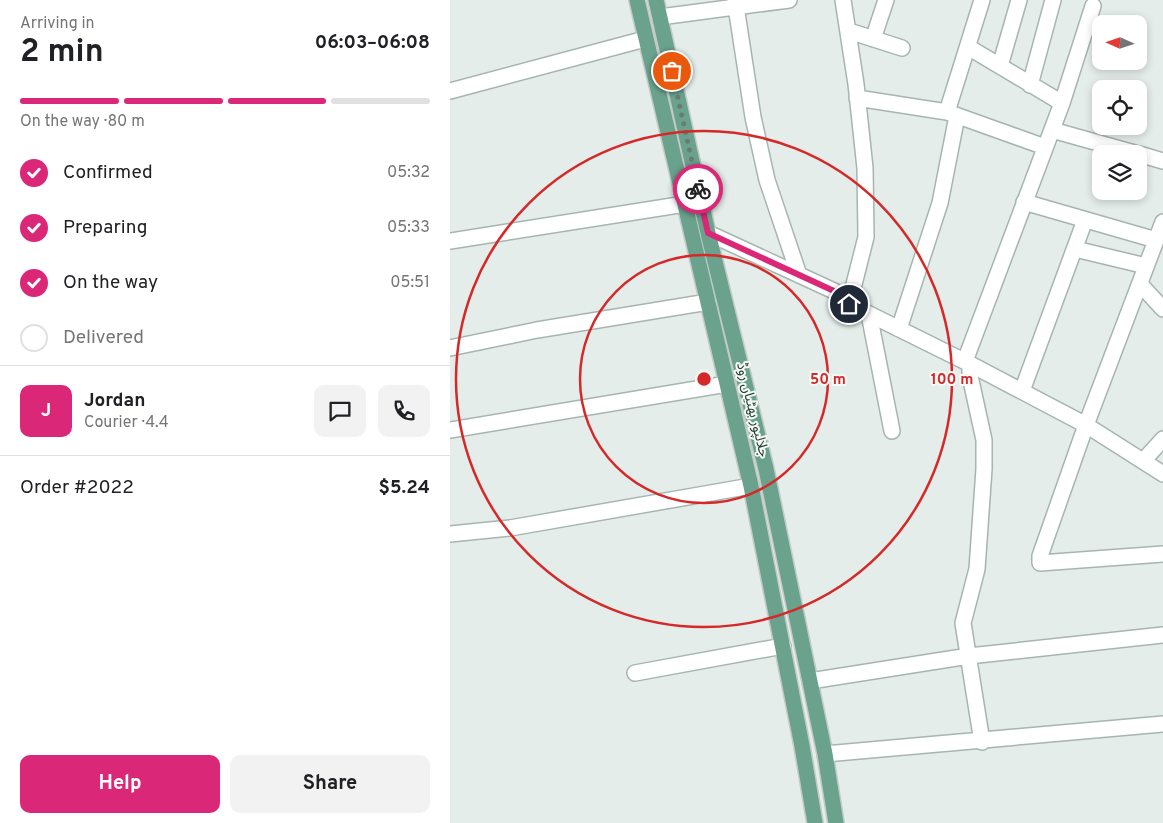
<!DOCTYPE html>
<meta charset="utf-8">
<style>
:root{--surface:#fff;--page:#f2f2f2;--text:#202124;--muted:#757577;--line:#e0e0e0;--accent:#db2777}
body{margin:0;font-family:Overpass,"Noto Sans Arabic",sans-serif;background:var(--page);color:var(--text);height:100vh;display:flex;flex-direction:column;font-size:19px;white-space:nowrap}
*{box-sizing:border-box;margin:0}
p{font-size:16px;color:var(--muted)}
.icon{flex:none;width:28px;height:28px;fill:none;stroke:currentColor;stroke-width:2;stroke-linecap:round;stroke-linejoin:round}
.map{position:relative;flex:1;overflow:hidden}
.panel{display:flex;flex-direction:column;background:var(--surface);width:450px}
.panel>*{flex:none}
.needle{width:32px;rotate:273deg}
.buttons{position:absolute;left:642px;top:15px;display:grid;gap:10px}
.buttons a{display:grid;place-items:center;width:55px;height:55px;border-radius:10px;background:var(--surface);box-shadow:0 2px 8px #0003;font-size:25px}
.pin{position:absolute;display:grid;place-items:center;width:42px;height:42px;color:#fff;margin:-21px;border:2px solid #fff;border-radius:50%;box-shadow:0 1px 5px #0007}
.courier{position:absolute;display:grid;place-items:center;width:50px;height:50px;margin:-25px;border:4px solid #db2777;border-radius:50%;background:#fff;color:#222;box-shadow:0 1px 6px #0007}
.overview em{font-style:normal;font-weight:700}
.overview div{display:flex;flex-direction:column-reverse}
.overview{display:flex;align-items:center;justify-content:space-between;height:85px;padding:0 20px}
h1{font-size:32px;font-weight:700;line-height:38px}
.bar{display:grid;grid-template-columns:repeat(4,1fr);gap:8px 5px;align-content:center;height:60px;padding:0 20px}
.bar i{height:6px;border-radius:4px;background:var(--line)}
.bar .active{background:var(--accent)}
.bar p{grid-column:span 4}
.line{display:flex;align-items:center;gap:12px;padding:0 20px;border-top:1px solid var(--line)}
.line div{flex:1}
.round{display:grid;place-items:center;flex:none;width:52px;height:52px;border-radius:10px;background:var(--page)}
ol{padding:0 20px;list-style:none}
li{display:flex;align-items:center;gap:15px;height:55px}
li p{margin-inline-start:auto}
li .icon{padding:5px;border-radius:50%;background:var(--accent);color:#fff;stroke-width:4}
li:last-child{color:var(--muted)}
li i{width:28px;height:28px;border:2px solid var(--line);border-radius:50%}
.button{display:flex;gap:10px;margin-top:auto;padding:10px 20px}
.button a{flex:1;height:58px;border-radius:10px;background:var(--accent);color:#fff;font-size:20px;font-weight:700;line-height:58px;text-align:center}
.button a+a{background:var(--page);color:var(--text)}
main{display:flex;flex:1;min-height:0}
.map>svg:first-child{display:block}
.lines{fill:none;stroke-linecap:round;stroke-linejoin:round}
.minor-casing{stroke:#a7b5af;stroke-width:18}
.major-casing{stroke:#c2c9c6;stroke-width:18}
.minor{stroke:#fff;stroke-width:15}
.major{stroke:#6aa28e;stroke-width:15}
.done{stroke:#677c74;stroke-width:5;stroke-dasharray:0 9}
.route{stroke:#db2777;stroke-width:6}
.ring{fill:none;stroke:#d62828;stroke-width:2.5}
.labels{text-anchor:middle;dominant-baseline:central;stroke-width:4;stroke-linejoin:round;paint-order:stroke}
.street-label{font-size:14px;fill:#243f35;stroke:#f5faf7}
.centre{fill:#d62828;stroke:#f5faf7;stroke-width:2.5}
.ring-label{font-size:15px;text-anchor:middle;font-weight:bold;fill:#d62828;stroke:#f5faf7;stroke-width:4;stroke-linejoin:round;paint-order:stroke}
</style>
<main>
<section class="panel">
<div class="overview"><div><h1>2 min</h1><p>Arriving in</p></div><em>06:03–06:08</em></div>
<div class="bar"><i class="active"></i><i class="active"></i><i class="active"></i><i></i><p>On the way · 80 m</p></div>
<ol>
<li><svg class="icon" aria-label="check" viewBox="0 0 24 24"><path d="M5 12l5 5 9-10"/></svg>Confirmed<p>05:32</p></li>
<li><svg class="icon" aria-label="check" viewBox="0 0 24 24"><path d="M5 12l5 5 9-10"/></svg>Preparing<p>05:33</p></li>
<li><svg class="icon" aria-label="check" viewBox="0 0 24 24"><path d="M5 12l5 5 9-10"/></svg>On the way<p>05:51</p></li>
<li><i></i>Delivered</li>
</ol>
<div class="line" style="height:90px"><b class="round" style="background:var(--accent);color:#fff">J</b><div><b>Jordan</b><p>Courier · 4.4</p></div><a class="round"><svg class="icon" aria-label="chat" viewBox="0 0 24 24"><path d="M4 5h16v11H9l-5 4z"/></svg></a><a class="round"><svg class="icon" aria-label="phone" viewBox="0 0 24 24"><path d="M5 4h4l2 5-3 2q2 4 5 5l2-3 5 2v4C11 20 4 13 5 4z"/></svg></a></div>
<div class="line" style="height:65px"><div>Order #2022</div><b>$5.24</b></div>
<div class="button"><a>Help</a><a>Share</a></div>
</section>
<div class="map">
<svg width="713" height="823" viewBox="0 0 713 823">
<rect width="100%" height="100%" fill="#e4ede9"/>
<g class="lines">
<g class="minor-casing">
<path id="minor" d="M285 0 303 117 317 180 349 275
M393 0 406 84 415 168 416 237 399 304
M210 17 339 0
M399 31 452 48
M423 39 436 0
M518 47 612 103
M550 66 569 0
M580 85 603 0
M0 91 195 39
M407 98 497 112 595 147
M497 112 532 0
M602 130 688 154
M689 154 713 161
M574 202 706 240
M713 222 636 425 590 556V563L713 554
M258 233 384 291 399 304 520 364 636 425 713 474
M0 241 235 204
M625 249 696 266
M690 284 713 309
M419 314 442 431
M449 329 490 203 507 116
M0 348 87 330 258 302
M515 361 612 103 643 6
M520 364V376L534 440V469L527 569 513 623 532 742
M572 391 635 220
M0 430 277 384
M694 460 713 439
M0 534 60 528 301 486
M185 673 333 646
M360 681 519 656 713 635
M375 754 713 724"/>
</g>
<g class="major-casing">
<path id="major" d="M187 0 301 486 352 746 365 823
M206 0 258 233 316 469 375 754 386 823"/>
</g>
<use href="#minor" class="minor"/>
<use href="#major" class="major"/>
</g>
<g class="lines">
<path class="done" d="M222 71 248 189"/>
<path class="route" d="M248 189 258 233 384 291 399 304"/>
</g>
<g class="ring">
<circle cx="254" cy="379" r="124"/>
<circle cx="254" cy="379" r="248"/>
</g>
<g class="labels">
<g class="street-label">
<text transform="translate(302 410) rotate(76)">جلالپور بھٹیاں روڈ</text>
</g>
</g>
<circle cx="254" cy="379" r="8" class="centre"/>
<g class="ring-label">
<text x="378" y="384">50 m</text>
<text x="502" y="384">100 m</text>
</g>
</svg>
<div class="buttons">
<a><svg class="needle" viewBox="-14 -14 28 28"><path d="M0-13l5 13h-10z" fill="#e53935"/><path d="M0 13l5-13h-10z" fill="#757577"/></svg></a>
<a><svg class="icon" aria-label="locate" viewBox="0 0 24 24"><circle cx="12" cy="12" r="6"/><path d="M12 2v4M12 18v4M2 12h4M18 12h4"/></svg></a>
<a><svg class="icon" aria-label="layers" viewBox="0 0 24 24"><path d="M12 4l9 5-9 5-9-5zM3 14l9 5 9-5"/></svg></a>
</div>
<div class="pin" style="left:222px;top:71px;background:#ea580c"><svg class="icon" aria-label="bag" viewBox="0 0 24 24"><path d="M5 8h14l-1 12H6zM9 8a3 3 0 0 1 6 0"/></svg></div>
<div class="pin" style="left:399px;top:304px;background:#1f2937"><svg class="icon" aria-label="home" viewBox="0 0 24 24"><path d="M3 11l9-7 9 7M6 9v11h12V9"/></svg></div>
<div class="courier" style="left:248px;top:189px"><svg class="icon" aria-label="bike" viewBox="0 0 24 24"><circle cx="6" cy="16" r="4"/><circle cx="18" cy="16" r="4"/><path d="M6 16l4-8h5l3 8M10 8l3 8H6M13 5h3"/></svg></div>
</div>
</main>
